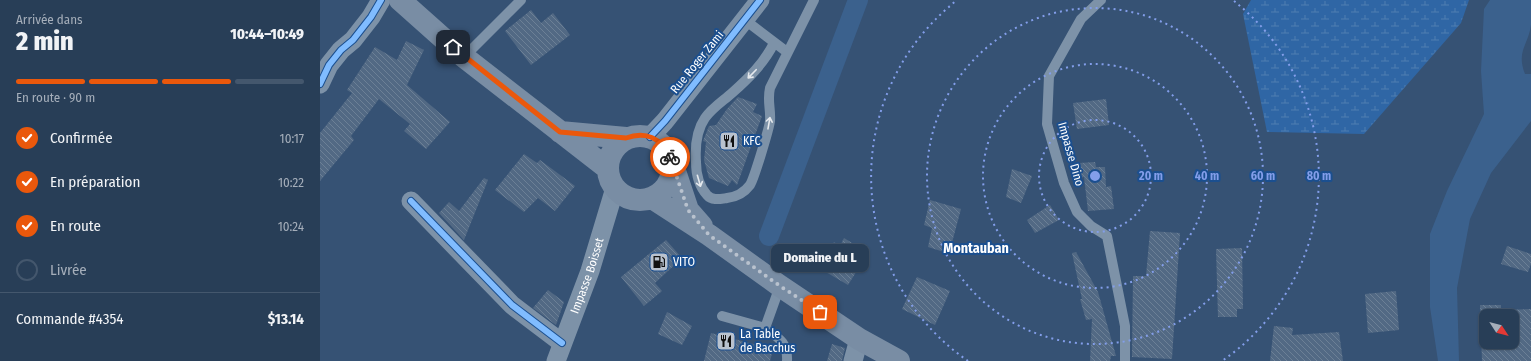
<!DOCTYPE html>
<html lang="fr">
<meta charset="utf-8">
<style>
:root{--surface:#283e57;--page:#344961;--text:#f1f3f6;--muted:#a5aeba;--line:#44576d;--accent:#ea580c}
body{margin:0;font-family:"Fira Sans Condensed",sans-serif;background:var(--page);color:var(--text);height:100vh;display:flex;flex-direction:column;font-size:15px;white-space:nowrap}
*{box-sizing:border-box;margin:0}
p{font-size:13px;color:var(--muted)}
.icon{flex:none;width:22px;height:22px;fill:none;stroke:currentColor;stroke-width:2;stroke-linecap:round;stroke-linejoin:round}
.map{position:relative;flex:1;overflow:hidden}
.drawer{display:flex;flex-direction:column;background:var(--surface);width:320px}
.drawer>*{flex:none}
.needle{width:26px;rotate:126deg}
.buttons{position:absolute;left:1159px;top:309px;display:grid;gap:8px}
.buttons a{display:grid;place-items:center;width:40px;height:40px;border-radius:8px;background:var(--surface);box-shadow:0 1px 3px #0004,0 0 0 1px var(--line);font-size:20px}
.pin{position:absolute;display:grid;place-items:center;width:34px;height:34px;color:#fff;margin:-17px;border-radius:8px;box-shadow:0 2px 6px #0006}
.courier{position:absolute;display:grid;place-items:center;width:40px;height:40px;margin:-20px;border:3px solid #ea580c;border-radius:50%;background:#fff;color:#222;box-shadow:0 1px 5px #0007}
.bubble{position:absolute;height:28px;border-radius:8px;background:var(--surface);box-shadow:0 1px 3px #0004,0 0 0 1px var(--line);font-size:13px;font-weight:800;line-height:28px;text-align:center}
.headline em{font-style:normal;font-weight:800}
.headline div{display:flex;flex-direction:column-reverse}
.headline{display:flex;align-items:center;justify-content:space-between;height:68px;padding:0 16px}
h1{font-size:26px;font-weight:800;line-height:30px}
.bar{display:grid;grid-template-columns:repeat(4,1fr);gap:6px 4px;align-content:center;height:48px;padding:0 16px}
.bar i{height:5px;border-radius:3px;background:var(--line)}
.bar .current{background:var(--accent)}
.bar p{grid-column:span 4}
.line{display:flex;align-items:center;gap:10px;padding:0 16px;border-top:1px solid var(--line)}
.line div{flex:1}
ol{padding:0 16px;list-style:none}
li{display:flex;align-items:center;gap:12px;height:44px}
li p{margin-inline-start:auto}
li .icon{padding:4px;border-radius:50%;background:var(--accent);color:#fff;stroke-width:4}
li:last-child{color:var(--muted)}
li i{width:22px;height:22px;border:2px solid var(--line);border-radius:50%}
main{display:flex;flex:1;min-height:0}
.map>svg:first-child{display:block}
.wetland{fill:url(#wetland-marsh)}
.water{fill:#3b618d}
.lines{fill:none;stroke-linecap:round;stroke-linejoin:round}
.canal{stroke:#3b618d;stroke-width:20}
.building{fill:url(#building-back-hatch);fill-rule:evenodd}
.lane{stroke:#7d92a8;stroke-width:10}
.street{stroke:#7d92a8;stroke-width:19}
.secondary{stroke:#798da4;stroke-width:22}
.cycleway-casing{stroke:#1b4f8f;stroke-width:8}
.cycleway{stroke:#80bcff;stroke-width:6}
.oneway{stroke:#e5e9ee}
.done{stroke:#b9c2ce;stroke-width:4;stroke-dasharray:0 7.2}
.route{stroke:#ea580c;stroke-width:5}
.ring{fill:none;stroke:#839eea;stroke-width:2;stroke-dasharray:2 4}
.labels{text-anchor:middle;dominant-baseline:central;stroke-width:4;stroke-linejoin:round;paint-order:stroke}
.street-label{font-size:12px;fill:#fff;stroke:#1b4f8f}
.poi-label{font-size:12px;fill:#fff;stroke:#1b4f8f;text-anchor:start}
.quarter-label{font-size:14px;font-weight:bold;fill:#fff;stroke:#1b4f8f}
.centre{fill:#839eea;stroke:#1b4f8f;stroke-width:2}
.ring-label{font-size:12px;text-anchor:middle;font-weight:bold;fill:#839eea;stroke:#1b4f8f;stroke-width:4;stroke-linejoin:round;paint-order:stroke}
</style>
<main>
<section class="drawer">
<div class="headline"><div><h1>2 min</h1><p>Arrivée dans</p></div><em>10:44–10:49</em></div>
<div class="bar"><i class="current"></i><i class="current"></i><i class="current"></i><i></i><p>En route · 90 m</p></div>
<ol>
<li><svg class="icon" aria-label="check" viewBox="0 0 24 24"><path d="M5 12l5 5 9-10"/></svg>Confirmée<p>10:17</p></li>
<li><svg class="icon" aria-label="check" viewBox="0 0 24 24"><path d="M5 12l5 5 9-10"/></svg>En préparation<p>10:22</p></li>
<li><svg class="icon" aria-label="check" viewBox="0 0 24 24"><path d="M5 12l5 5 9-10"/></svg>En route<p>10:24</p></li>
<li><i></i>Livrée</li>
</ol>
<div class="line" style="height:52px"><div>Commande #4354</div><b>$13.14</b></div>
</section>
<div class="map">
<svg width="1211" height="361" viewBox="0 0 1211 361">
<defs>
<pattern id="wetland-marsh" width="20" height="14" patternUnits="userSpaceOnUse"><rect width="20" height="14" fill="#2f66a5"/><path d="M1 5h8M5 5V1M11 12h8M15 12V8" fill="none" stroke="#4e7db2"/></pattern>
<pattern id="building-back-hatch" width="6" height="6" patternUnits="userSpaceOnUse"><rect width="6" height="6" fill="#526984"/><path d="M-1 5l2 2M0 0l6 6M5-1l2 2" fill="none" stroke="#6c8096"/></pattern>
</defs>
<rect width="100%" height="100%" fill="#365274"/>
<path class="wetland" d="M931 0H1149L1141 23 1044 134 947 132 923 14Z"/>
<path class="water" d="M1170 0H1211C1211 8 1211 17 1211 25 1208 46 1196 51 1205 74H1211V121L1171 173 1150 219 1137 288 1139 361H1118L1110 307V234L1127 191 1164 114 1161 71 1164 9Z"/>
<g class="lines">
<path class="canal" d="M449 236 538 0"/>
</g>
<path class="building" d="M211 10 221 23 233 13 250 35 211 65 185 31Z
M86 41 104 50 87 85 130 122 106 149 84 131 90 124 59 99 31 136 34 140 0 181V133L32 93 27 90 55 47 77 60Z
M418 97 437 104 433 112 442 116 417 185 412 180 408 186 389 178 384 160 386 142 383 141 389 126 396 125 407 109Z
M786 99 789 125 757 129 753 103Z
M204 154 217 163 220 160 255 186 235 211 218 198 204 212 175 190Z
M775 162 776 167H785L786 187 791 186 794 209 768 211 764 177 760 178 759 163Z
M692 169 712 176 701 203 686 197Z
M164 178 168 180 144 240 119 213 129 202 139 211Z
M610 200 641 209 630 250 625 249 624 252 608 247 612 228 604 225Z
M730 205 739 220 715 233 707 220Z
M830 231 860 233 852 359 812 357 813 276H826Z
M524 238 548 253 528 285 499 268 514 242 520 246Z
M346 240 362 258 335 283 342 291 324 306 301 277Z
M1187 246 1211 254V264L1208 272 1181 264Z
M922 248 923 309H917V317H898L896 249Z
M756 252 778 292 796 356H791L790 361H770L772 319 766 320 760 299H762L752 253Z
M597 277 630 291 615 325 582 309Z
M228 290 244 302 236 325 213 308Z
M1076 291 1079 330 1048 333 1045 294Z
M1160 305H1181V310L1211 309V361H1162ZM1166 316H1192V342H1166Z
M347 312 372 326 362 345 338 334Z
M954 326 973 328 972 335 1019 332 1023 361H950Z
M391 333 453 349 450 361H384Z
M512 344 525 348 522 361H507Z"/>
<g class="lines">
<path class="lane" d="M781 0 761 19 729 76 727 124 744 183 757 212 771 226 787 236 805 326V361
M425 20 467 52
M454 43C444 63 429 78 412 93 403 101 392 108 385 118 376 131 375 147 376 162 376 174 379 186 387 195 392 201 400 199 407 198 417 197 424 193 430 185 434 179 449 129 450 121 451 109 447 101 450 88L494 0
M144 57 201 0
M402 316 445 328 460 286
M445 328C459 338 468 343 467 361"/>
<g class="street">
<path d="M0 84 9 65 21 50 33 40 51 17 61 0"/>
<path d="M330 137 345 121 440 0"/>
<path d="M91 201 192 305 242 343"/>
<path id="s1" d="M236 361 270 271 295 188"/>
<path d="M533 361 539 339"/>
</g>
<path class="secondary" d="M80 0 144 57 287 168
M240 132 306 138
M288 168a32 32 0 1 1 64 0a32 32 0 1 1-64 0Z
M352 162 368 210 382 226
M332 198 389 235 460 286 539 339 579 361"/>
<g class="cycleway-casing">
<path id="cycleway" d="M0 84 9 65 21 50 33 40 51 17 61 0
M330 137 345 121 440 0
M91 201 192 305 242 343"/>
</g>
<use href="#cycleway" class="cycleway"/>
</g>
<defs><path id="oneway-shaft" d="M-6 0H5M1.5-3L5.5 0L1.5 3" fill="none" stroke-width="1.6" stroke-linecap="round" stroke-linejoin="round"/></defs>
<g class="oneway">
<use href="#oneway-shaft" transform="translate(432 74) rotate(134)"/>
<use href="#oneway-shaft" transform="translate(449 123) rotate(-80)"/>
<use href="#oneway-shaft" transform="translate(379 181) rotate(74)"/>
</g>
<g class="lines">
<path class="done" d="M350 157 368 210 389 235 460 286 500 312"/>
<path class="route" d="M133 47 240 132 306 138C326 131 341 138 350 157"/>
</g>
<g class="ring">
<circle cx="775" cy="176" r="56"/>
<circle cx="775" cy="176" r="112"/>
<circle cx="775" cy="176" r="168"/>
<path d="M648 361A224 224 0 0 1 636 1M914 1A224 224 0 0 1 902 361"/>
</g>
<defs>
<g id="restaurant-square" transform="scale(1)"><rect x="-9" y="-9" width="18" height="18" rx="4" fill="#b9c2ce" stroke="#1b4f8f"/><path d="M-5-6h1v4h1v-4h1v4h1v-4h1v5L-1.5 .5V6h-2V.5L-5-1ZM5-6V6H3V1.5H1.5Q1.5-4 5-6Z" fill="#111"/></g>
<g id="fuel-square" transform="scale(1)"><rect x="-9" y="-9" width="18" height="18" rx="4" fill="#b9c2ce" stroke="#1b4f8f"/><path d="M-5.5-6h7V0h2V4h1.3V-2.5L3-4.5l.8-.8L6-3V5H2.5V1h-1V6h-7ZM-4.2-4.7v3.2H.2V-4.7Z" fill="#111"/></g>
</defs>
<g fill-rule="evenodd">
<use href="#restaurant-square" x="409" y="141"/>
<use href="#fuel-square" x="339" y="262"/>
<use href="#restaurant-square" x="406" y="341"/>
</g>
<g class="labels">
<g class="street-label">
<text transform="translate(377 62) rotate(-51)">Rue Roger Zami</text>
<text transform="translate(751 154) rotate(74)">Impasse Dino</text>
<text stroke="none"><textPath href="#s1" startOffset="91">Impasse Boisset</textPath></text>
</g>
<g class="poi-label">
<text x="423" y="141">KFC</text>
<text x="353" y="262">VITO</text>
<text x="420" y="334">La Table<tspan x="420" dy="14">de Bacchus</tspan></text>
</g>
<g class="quarter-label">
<text x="656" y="248">Montauban</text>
</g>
</g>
<circle cx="775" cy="176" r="6" class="centre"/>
<g class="ring-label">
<text x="831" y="180">20 m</text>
<text x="887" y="180">40 m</text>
<text x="943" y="180">60 m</text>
<text x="999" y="180">80 m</text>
</g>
</svg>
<div class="buttons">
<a><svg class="needle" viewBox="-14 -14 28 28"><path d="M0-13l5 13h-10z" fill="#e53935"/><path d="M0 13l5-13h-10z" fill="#a5aeba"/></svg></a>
</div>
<div class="pin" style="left:500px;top:312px;background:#ea580c"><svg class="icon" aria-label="bag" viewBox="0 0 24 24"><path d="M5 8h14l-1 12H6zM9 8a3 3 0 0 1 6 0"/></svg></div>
<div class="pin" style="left:133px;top:47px;background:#1f2937"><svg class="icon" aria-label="home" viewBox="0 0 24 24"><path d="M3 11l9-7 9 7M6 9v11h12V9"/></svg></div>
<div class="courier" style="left:350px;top:157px"><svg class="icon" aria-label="bike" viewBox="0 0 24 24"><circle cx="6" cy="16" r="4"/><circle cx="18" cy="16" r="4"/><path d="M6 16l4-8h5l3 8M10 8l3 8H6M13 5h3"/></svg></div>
<div class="bubble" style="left:451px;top:244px;width:98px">Domaine du L</div>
</div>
</main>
